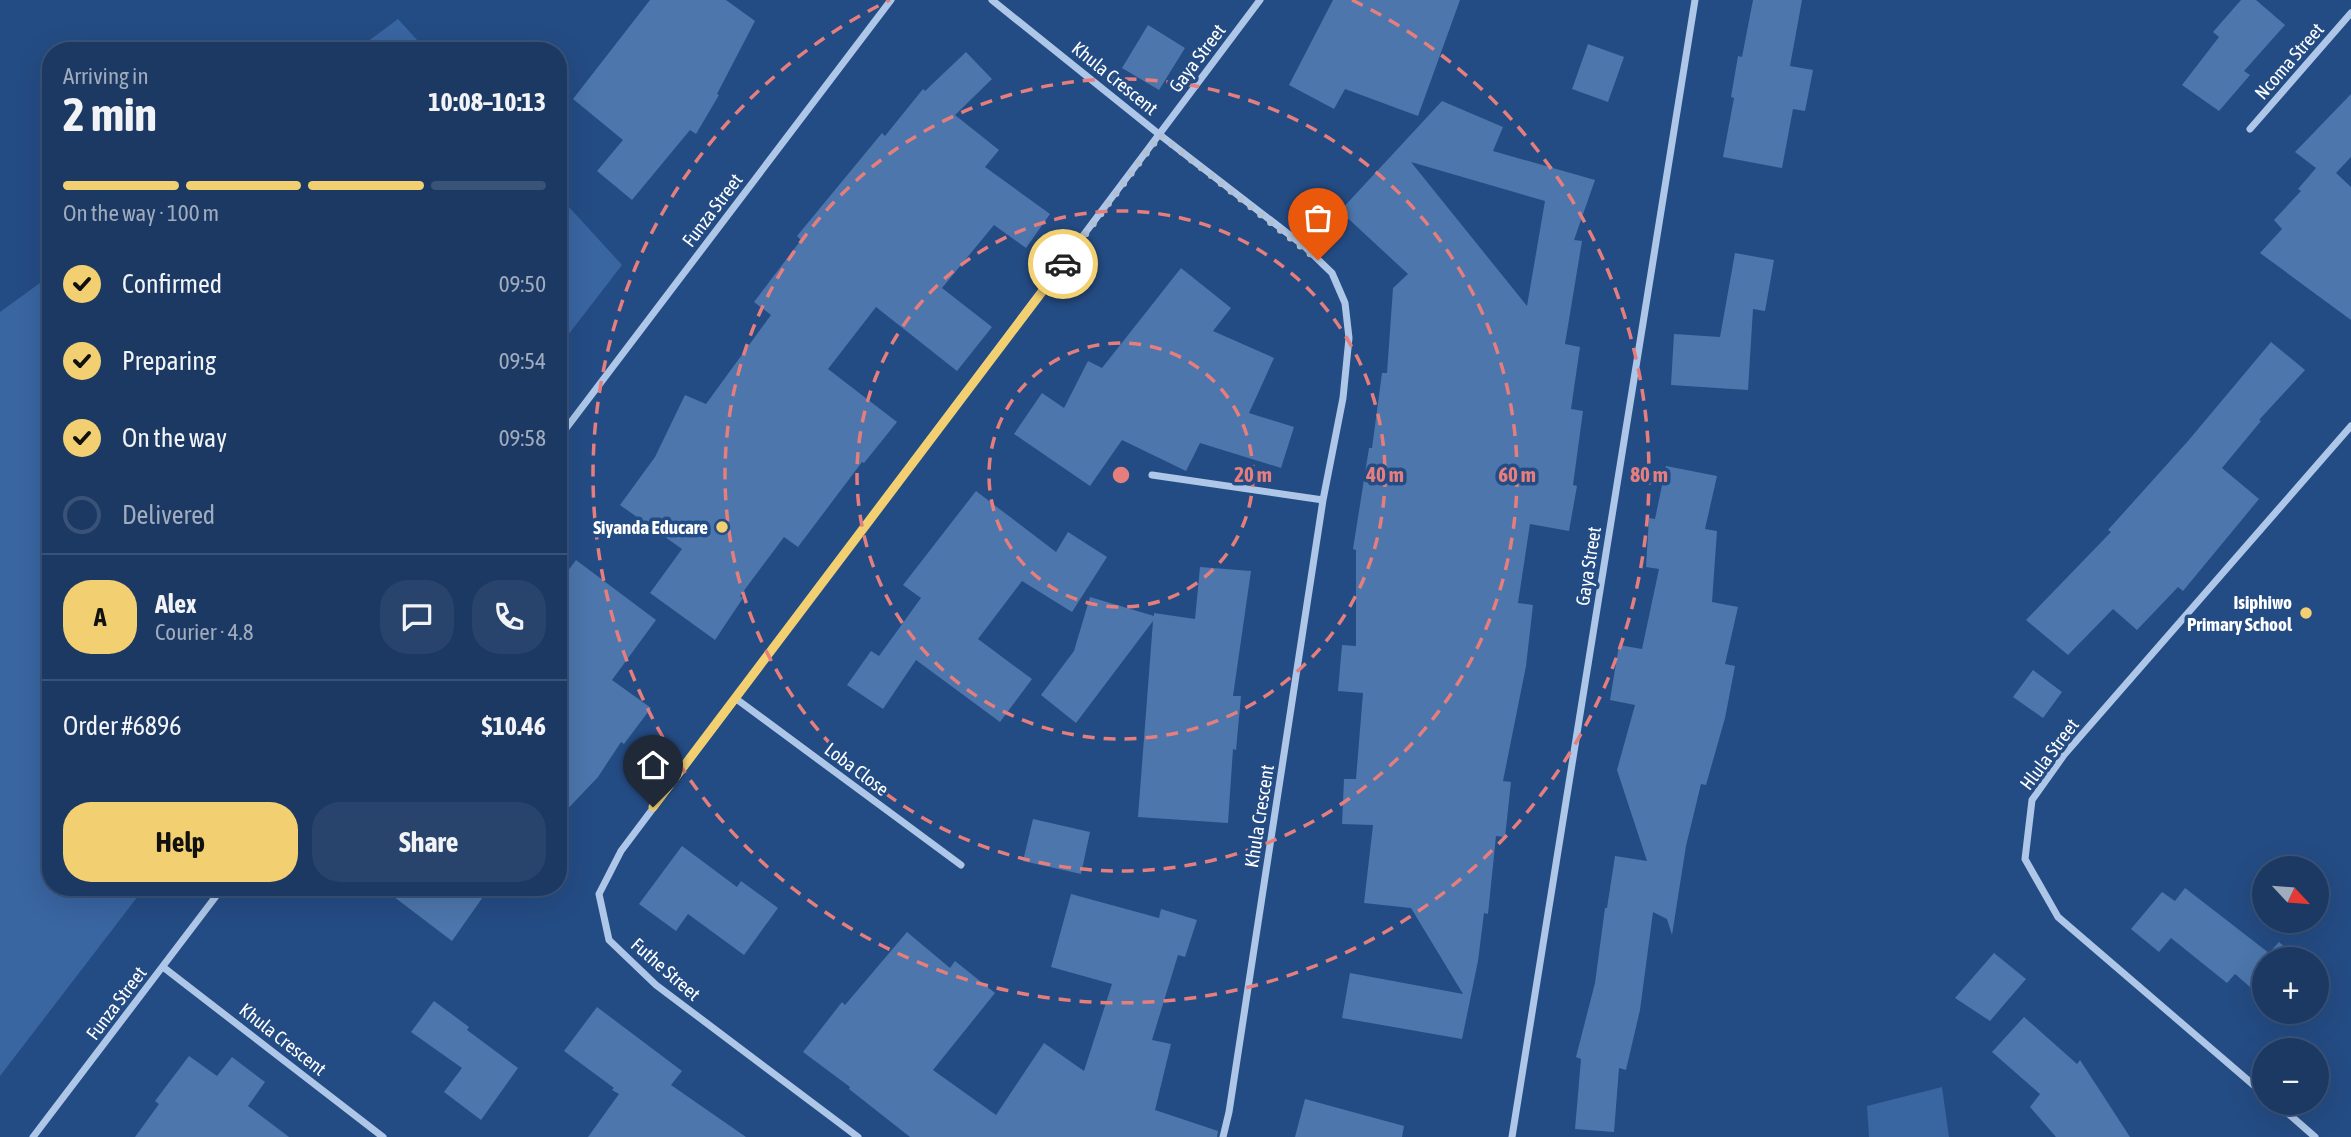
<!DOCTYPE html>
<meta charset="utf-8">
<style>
:root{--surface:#1b3963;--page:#28446c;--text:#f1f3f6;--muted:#a0acbe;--line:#395378;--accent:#f2d071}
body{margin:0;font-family:"Asap Condensed",sans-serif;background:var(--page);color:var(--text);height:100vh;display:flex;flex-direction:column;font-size:26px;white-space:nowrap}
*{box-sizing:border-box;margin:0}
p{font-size:23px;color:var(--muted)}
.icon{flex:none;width:38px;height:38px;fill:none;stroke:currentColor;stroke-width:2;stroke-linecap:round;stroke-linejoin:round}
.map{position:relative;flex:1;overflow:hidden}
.drawer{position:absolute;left:42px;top:42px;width:525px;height:854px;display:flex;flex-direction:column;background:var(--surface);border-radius:28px;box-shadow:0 7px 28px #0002,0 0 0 2px var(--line)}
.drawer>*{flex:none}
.needle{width:46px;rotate:116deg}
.fabs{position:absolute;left:2252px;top:856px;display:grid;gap:14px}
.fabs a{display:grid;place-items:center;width:77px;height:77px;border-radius:50%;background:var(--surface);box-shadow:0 7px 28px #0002,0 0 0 2px var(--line);font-size:35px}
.pin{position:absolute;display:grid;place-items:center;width:60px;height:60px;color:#fff;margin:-72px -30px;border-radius:50% 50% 50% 0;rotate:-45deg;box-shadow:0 0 7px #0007}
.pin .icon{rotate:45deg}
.courier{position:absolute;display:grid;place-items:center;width:70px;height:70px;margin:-35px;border:5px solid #f2d071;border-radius:50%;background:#fff;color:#222;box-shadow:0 2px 9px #0007}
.head em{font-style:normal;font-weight:700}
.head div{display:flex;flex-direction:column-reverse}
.head{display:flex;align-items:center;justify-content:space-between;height:119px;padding:0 21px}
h1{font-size:46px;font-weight:700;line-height:52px}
.bar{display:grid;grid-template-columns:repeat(4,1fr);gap:10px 7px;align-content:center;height:84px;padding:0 21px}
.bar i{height:9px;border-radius:5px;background:var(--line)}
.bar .current{background:var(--accent)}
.bar p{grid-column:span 4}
.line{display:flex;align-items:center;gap:18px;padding:0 21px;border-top:2px solid var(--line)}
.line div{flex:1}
.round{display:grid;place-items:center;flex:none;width:74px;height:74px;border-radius:28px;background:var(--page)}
ol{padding:0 21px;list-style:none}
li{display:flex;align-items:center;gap:21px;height:77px}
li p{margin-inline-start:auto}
li .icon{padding:7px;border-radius:50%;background:var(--accent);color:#111;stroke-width:4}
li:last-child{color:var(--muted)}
li i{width:38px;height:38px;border:4px solid var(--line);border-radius:50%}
.cta{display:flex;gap:14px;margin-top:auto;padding:14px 21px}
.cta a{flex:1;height:80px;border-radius:28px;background:var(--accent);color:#111;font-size:28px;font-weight:700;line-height:80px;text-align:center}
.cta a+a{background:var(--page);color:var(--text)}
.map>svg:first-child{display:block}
.green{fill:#3965a1}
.building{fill:#4c76ac;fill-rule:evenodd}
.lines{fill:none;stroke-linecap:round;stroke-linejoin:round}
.street{stroke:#aec7e8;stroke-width:7}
.done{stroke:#b2c0d4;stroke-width:7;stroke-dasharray:0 12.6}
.route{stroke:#f2d071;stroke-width:9}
.ring{fill:none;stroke:#e67e7e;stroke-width:3.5;stroke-dasharray:12 9}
.poi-dot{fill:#f2d071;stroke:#244c84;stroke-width:2.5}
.labels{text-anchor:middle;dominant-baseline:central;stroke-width:7;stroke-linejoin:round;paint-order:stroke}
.street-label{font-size:19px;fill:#fff;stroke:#244c84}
.poi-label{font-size:19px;font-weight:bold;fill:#fff;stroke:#244c84;text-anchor:end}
.centre{fill:#e67e7e;stroke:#244c84;stroke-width:3.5}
.ring-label{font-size:21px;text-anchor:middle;font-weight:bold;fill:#e67e7e;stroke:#244c84;stroke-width:7;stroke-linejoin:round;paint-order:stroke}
</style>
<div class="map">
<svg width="2351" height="1137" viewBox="0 0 2351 1137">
<rect width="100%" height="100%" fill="#244c84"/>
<path class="green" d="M398 19 427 51H355Z
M558 195 622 265 558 348Z
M51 275V887H145L0 1076V312Z
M1942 1087 1949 1137H1869L1867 1106Z"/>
<path class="building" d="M650 0H726L755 21 717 94 719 95 696 134 690 130 632 200 597 171 623 140 573 99Z
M1333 0H1460L1418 116 1345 89 1334 109 1289 85Z
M1753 0H1802L1790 66 1813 70 1805 111 1793 109 1782 168 1723 157 1734 98 1731 97 1738 56 1742 57Z
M2241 0H2256L2285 25 2244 71 2250 75 2219 111 2182 85 2219 37 2213 32Z
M1148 25 1185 48 1159 90 1122 68Z
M1588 44 1624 57 1608 102 1572 89Z
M966 52 992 79 955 115 999 150 985 167 1050 214 1026 248 994 225 942 288 992 327 957 371 876 307 828 369 897 422 864 463 862 462 798 547 784 537 740 596 743 598 715 640 650 593 682 549 620 505 655 457 685 395 706 404 771 315 754 302 801 240 797 236 882 133 885 136 923 89 925 91Z
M2351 94V157L2336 173 2351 187V320L2260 253 2282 229 2274 220 2301 191 2298 189 2316 168 2295 152Z
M1442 101 1503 127 1493 151 1595 180 1574 240 1582 241 1565 344 1580 347 1571 409 1583 411 1573 485 1577 486 1569 531 1530 524 1518 603 1533 605 1526 666 1503 781 1511 782 1505 837 1496 836 1488 914 1484 913 1478 961 1462 1039 1342 1018 1350 973 1463 994 1411 908 1364 903 1373 825 1342 824 1344 779H1356L1363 693 1338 691 1342 645 1356 646V550L1353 549 1369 448H1372L1382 373H1387L1393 288 1408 274 1340 211ZM1411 162 1545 201 1527 306Z
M1735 253 1774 260 1765 311 1753 309 1748 390 1671 385 1674 334 1720 337Z
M1181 268 1231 308 1213 331 1274 358 1249 413 1294 427 1281 468 1200 443 1186 471 1122 440 1090 486 1014 434 1042 393 1064 408 1088 361 1102 368Z
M2271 342 2305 370 2259 420 2261 421 2222 468 2259 499 2183 591 2178 587 2137 630 2113 609 2068 655 2026 620 2111 532 2108 530 2188 441Z
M1666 466 1717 476 1705 529 1717 531 1712 602 1738 607 1725 664 1735 666 1725 718 1706 785 1701 784 1686 846 1672 935 1667 919 1653 912 1640 1010 1626 1070 1619 1068 1614 1132 1575 1129 1581 1059 1576 1057 1595 983 1605 908H1607L1615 856 1647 861 1617 770 1635 705 1610 700 1619 645 1642 649 1659 569 1646 567 1649 518 1655 519Z
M976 491 1056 552 1068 532 1107 557 1072 612 1022 581 978 639 1032 679 1000 722 916 660 883 709 847 685 871 651 879 656 921 598 903 585Z
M576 560 656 620 612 680 651 708 624 744 621 742 598 777 558 819V584Z
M1200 567 1251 571 1233 696H1241L1236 750 1233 749 1228 823 1138 817 1153 621 1076 723 1041 695 1074 651 1090 597 1154 616V613L1195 619Z
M2033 670 2062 692 2043 718 2013 697Z
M1033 819 1090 832 1081 874 1023 861Z
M682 846 737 887 741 881 778 908 744 955 688 914 676 931 639 904Z
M381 887H490L452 941Z
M2185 888 2269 953 2279 942 2298 959H2264V999L2235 974 2227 983 2171 938 2159 952 2131 929 2162 892 2175 901Z
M1071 894 1159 918 1161 909 1197 920 1185 957 1178 955 1152 1040 1171 1044 1155 1110 1218 1131 1217 1137H910L849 1089 850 1087 803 1052 842 1002 845 1005 907 932 950 968 955 961 995 993 933 1070 996 1115 1044 1043 1084 1071 1112 984 1051 967Z
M1994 953 2026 979 1990 1021 1955 998Z
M434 1001 469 1027 467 1030 518 1068 481 1120 444 1092 462 1068 411 1032Z
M597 1007 682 1071 671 1085 746 1137H588L619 1094 612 1090 614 1088 564 1051Z
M2024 1017 2077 1064 2080 1060 2130 1137H2056L2030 1107 2040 1094 1992 1052Z
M189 1056 217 1076 232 1057 265 1082 248 1106 289 1137H135L159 1104 155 1101Z
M1305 1099 1404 1126 1402 1137H1295Z"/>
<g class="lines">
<path class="street" d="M992 0 1160 135 1304 246 1332 273 1345 303 1349 338 1343 398 1323 500 1229 1112 1223 1137
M2250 129 2351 13
M558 439 891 0
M1152 475 1323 500
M735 698 961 865
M163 967 383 1137
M2264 1094 2058 917 2025 859 2032 800 2064 755 2351 426
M2275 1102 2315 1137
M33 1137 223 887
M858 1137 656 985 609 940 599 894 621 851 1260 0
M1512 1137 1695 0"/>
</g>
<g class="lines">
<path class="done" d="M1063 264 1160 135 1318 260"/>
<path class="route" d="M653 807 1063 264"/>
</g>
<g class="ring">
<circle cx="1121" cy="475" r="132"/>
<circle cx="1121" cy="475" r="264"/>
<circle cx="1121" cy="475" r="396"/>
<path d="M1352 0A528 528 0 1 1 890 0"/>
</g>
<g class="poi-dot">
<circle cx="722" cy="527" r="7"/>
<circle cx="2306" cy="613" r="7"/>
</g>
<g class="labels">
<g class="street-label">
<text transform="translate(1197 58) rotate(-53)">Gaya Street</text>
<text transform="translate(2289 61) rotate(-49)">Ncoma Street</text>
<text transform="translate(1115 78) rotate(39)">Khula Crescent</text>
<text transform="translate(712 210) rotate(-53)">Funza Street</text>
<text transform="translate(1588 566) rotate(-81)">Gaya Street</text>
<text transform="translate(2049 754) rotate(-53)">Hlula Street</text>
<text transform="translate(857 769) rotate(37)">Loba Close</text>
<text transform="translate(1259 816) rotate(-81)">Khula Crescent</text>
<text transform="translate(666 969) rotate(41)">Futhe Street</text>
<text transform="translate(116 1003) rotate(-53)">Funza Street</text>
<text transform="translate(283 1039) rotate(38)">Khula Crescent</text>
</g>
<g class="poi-label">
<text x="708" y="527">Siyanda Educare</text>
<text x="2292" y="602">Isiphiwo<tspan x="2292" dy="22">Primary School</tspan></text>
</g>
</g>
<circle cx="1121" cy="475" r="10" class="centre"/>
<g class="ring-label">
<text x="1253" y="482">20 m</text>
<text x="1385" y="482">40 m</text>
<text x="1517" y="482">60 m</text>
<text x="1649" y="482">80 m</text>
</g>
</svg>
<div class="fabs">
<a><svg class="needle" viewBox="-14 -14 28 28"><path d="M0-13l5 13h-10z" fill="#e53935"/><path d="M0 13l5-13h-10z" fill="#a0acbe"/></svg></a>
<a>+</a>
<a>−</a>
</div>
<div class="pin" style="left:1318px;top:260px;background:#ea580c"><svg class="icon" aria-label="bag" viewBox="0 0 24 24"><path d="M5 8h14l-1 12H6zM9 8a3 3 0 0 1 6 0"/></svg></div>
<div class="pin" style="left:653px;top:807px;background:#1f2937"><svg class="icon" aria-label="home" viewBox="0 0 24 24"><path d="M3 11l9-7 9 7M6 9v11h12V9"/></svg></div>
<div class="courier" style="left:1063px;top:264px"><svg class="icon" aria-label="car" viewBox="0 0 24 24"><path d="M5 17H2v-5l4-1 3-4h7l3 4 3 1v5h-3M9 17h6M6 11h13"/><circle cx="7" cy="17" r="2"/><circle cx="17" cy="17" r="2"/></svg></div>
<section class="drawer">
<div class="head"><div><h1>2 min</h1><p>Arriving in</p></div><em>10:08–10:13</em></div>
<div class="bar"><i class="current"></i><i class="current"></i><i class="current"></i><i></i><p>On the way · 100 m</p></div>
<ol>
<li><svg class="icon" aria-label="check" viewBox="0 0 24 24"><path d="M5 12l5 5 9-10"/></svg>Confirmed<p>09:50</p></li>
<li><svg class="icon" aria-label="check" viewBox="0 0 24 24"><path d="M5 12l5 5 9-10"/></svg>Preparing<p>09:54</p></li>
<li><svg class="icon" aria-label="check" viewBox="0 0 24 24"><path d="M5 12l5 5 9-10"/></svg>On the way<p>09:58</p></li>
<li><i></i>Delivered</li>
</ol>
<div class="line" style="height:126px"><b class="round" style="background:var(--accent);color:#111">A</b><div><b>Alex</b><p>Courier · 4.8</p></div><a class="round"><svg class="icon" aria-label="chat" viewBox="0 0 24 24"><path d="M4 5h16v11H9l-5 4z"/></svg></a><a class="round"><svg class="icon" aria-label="phone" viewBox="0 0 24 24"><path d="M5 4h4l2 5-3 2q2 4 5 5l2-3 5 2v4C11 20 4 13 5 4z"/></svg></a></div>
<div class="line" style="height:91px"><div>Order #6896</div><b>$10.46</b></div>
<div class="cta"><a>Help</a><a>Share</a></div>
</section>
</div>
